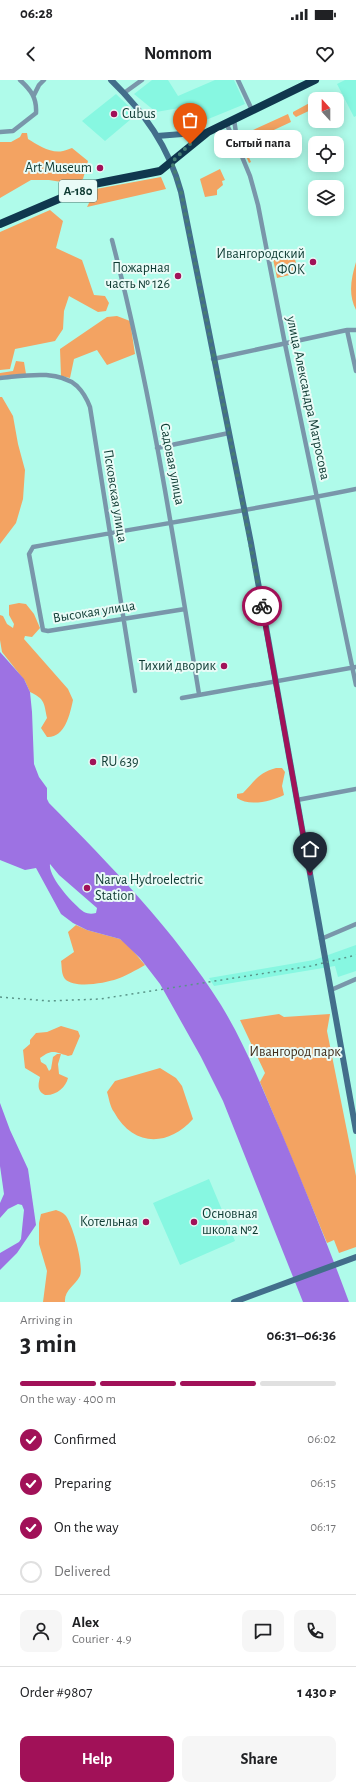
<!DOCTYPE html>
<meta charset="utf-8">
<style>
:root{--surface:#fff;--page:#f6f6f6;--text:#202124;--muted:#757577;--line:#e0e0e0;--accent:#a11158}
body{margin:0;font-family:"Alegreya Sans",sans-serif;background:var(--page);color:var(--text);height:100vh;display:flex;flex-direction:column;font-size:15px;white-space:nowrap}
*{box-sizing:border-box;margin:0}
p{font-size:13px;color:var(--muted)}
.icon{flex:none;width:22px;height:22px;fill:none;stroke:currentColor;stroke-width:2;stroke-linecap:round;stroke-linejoin:round}
.map{position:relative;height:1222px;overflow:hidden}
.sheet{display:flex;flex-direction:column;background:var(--surface);flex:1}
.sheet>*{flex:none}
.needle{width:26px;rotate:339deg}
.fabs{position:absolute;left:308px;top:12px;display:grid;gap:8px}
.fabs a{display:grid;place-items:center;width:36px;height:36px;border-radius:8px;background:var(--surface);box-shadow:0 2px 10px #0003;font-size:20px}
.pin{position:absolute;display:grid;place-items:center;width:34px;height:34px;color:#fff;margin:-41px -17px;border-radius:50% 50% 50% 0;rotate:-45deg;box-shadow:0 0 4px #0007}
.pin .icon{rotate:45deg}
.courier{position:absolute;display:grid;place-items:center;width:40px;height:40px;margin:-20px;border:3px solid #a11158;border-radius:50%;background:#fff;color:#222;box-shadow:0 1px 5px #0007}
.bubble{position:absolute;height:28px;border-radius:8px;background:var(--surface);box-shadow:0 2px 10px #0003;font-size:13px;font-weight:700;line-height:28px;text-align:center}
.head em{font-style:normal;font-weight:700}
.head div{display:flex;flex-direction:column-reverse}
.head{display:flex;align-items:center;justify-content:space-between;height:68px;padding:0 20px}
h1{font-size:26px;font-weight:700;line-height:30px}
.bar{display:grid;grid-template-columns:repeat(4,1fr);gap:6px 4px;align-content:center;height:48px;padding:0 20px}
.bar i{height:5px;border-radius:3px;background:var(--line)}
.bar .selected{background:var(--accent)}
.bar p{grid-column:span 4}
.line{display:flex;align-items:center;gap:10px;padding:0 20px;border-top:1px solid var(--line)}
.line div{flex:1}
.round{display:grid;place-items:center;flex:none;width:42px;height:42px;border-radius:8px;background:var(--page)}
ol{padding:0 20px;list-style:none}
li{display:flex;align-items:center;gap:12px;height:44px}
li p{margin-inline-start:auto}
li .icon{padding:4px;border-radius:50%;background:var(--accent);color:#fff;stroke-width:4}
li:last-child{color:var(--muted)}
li i{width:22px;height:22px;border:2px solid var(--line);border-radius:50%}
.button{display:flex;gap:8px;margin-top:auto;padding:8px 20px}
.button a{flex:1;height:46px;border-radius:8px;background:var(--accent);color:#fff;font-size:16px;font-weight:700;line-height:46px;text-align:center}
.button a+a{background:var(--page);color:var(--text)}
.status{display:flex;justify-content:space-between;align-items:center;height:28px;padding:0 20px;background:var(--surface);direction:ltr}
.status svg{height:11px;fill:currentColor}
header{display:flex;justify-content:space-between;align-items:center;height:52px;padding:0 20px;background:var(--surface);font-size:18px;font-weight:700}
.map>svg:first-child{display:block}
.built{fill:#87f7e1}
.green{fill:#f3a362}
.water{fill:#9d72e3;fill-rule:evenodd}
.lines{fill:none;stroke-linecap:round;stroke-linejoin:round}
.street{stroke:#7996aa;stroke-width:4.5}
.secondary{stroke:#426e8b;stroke-width:6}
.highway{stroke:#10374e;stroke-width:8}
.rail{stroke:#599488;stroke-width:1.5;stroke-dasharray:2 4;stroke-linecap:butt}
.done{stroke:#467e72;stroke-width:4;stroke-dasharray:0 7.2}
.route{stroke:#a11158;stroke-width:5}
.poi-dot{fill:#a11158;stroke:#e9fbf7;stroke-width:1.5}
.labels{text-anchor:middle;dominant-baseline:central;stroke-width:4;stroke-linejoin:round;paint-order:stroke}
.shield{fill:#e9fbf7;stroke:#50746d;stroke-width:1}
.shield-label{font-size:13px;font-weight:bold;fill:#0e3a32}
.poi-label{font-size:14px;fill:#0e3a32;stroke:#e9fbf7;text-anchor:end}
.street-label{font-size:14px;fill:#0e3a32;stroke:#e9fbf7}
.park-label{font-size:14px;fill:#412d1d;stroke:#e9fbf7}
</style>
<div class="status"><b>06:28</b><svg viewBox="0 0 49 12"><path d="M0 12V9h3v3zM5 12V6h3v6zM10 12V3h3v9zM15 12V0h3v12zM26 1h20v11H26zM47 4h2v5h-2z"/></svg></div>
<header><svg class="icon" aria-label="back" viewBox="0 0 24 24"><path d="M15 5l-7 7 7 7"/></svg>Nomnom<svg class="icon" aria-label="heart" viewBox="0 0 24 24"><path d="M12 20l-8-8c-3-5 5-10 8-4 3-6 11-1 8 4z"/></svg></header>
<div class="map">
<svg width="356" height="1222" viewBox="0 0 356 1222">
<rect width="100%" height="100%" fill="#affbea"/>
<path class="built" d="M152 0H168L178 16 215 0H234L245 24 196 44 190 28 186 29 185 27 156 32 134 14Z
M345 0H356V36L354 37 337 4Z
M116 14 137 34 105 61 82 41Z
M356 865V891L338 897 335 886 214 906 209 898 314 880Z
M209 1099 235 1161 180 1185 153 1123Z"/>
<path class="green" d="M315 20V28L296 37 293 34V32Z
M288 34 291 42 246 63 244 60 243 64 251 82 249 83 239 60 253 50Z
M22 53H27L28 59C38 65 51 74 63 71 67 70 69 69 72 68L88 81 83 99 74 104 49 100H31L0 118V62H11L20 57Z
M220 89 225 100 222 101 223 105 217 110V115L205 117 200 99Z
M161 97 166 109 87 127 96 109Z
M50 130 63 141 56 168 82 180 94 215 105 216 109 223 106 231 98 232 69 216 64 231 63 249 55 261 15 269 10 289 0 290V152Z
M294 174 298 193 277 198 273 179Z
M356 182V230C348 214 351 199 356 182Z
M117 236 130 241 135 274 107 285 97 270 74 279 70 298 61 296 60 269 107 237Z
M16 281 24 282 26 294 0 296V293L13 291Z
M0 317H2L13 336 18 364 25 390 23 419 16 443 0 464Z
M19 523 26 524 34 534 40 548 32 557 25 556 24 559 68 609 73 620C70 634 65 658 47 657L41 648 47 638C44 623 45 619 30 612L25 601 2 572 0 560V535L3 536 7 544 13 548 14 544 9 535V525Z
M276 688H282L285 692 282 706 284 715C272 721 249 727 237 718V714L243 713C255 701 258 693 276 688Z
M76 845 87 850 120 859 129 866 145 885C136 890 126 896 117 899 105 903 75 909 65 899 61 894 62 886 61 881L74 872 68 852Z
M279 934 284 937 330 934 327 951 356 1096V1167L339 1173 334 1160 327 1163 260 1002 265 993 240 940Z
M61 946 78 951 80 956 72 975 68 976C54 972 53 969 40 978L41 982 46 985 49 991 51 989 53 977 57 974H61L58 984 59 994 68 998C66 1007 56 1016 45 1015 37 1011 38 1005 40 997L25 988 23 970 30 964V960L36 953 47 952Z
M160 988 176 998 182 1006 193 1039C168 1067 133 1067 114 1032 110 1027 109 1018 107 1012L115 1001Z
M56 1130C59 1131 64 1133 66 1136 73 1146 84 1185 80 1196 75 1206 64 1210 65 1222H43L47 1191 39 1164V1143L41 1134Z"/>
<path class="water" d="M0 572 24 599 30 612 32 632 34 684 39 697 47 708V719L49 723C111 786 174 850 221 925 246 966 263 1010 282 1054 305 1109 328 1165 349 1222H303L223 1021 201 977 160 904 140 878 120 859 87 850 73 843 61 834 36 788 25 790 0 780ZM50 784 59 795 97 828 96 833C92 834 88 834 84 832 74 825 48 797 50 784Z
M0 1023 10 1050 28 1089 36 1145 17 1173 0 1190V1173L19 1162 21 1159 24 1130 22 1125 18 1124 8 1129 0 1138V1123L4 1114 0 1086Z"/>
<g class="lines">
<path class="street" d="M238 0 252 30
M124 13 142 0
M34 15 39 5 44 0
M234 39 238 67 250 96 258 125 285 264 356 605
M226 43 236 64
M0 52 13 51 36 33C37 18 31 10 20 0
M112 160C151 310 174 462 199 614
M347 250 356 291
M213 279 347 250H356
M0 298C24 296 57 289 77 306 83 312 87 319 90 327L135 611
M157 368 229 353
M185 529 48 551 43 550 29 474 33 467C141 447 249 431 356 409
M182 618 356 587
M297 720 356 709
M321 859 356 844
M331 910 356 899"/>
<path class="secondary" d="M111 0C144 32 169 67 181 112L251 463 356 1051
M157 56 208 52
M234 1222 356 1177"/>
<path class="highway" d="M0 144 94 104 160 91 208 52 315 0"/>
<path class="rail" d="M0 917 49 921 100 919 311 886 356 875"/>
</g>
<g class="lines">
<path class="done" d="M190 64 172 82 181 112 232 368 262 526"/>
<path class="route" d="M262 526 310 793"/>
</g>
<g class="poi-dot">
<circle cx="114" cy="34" r="4"/>
<circle cx="100" cy="88" r="4"/>
<circle cx="313" cy="182" r="4"/>
<circle cx="178" cy="196" r="4"/>
<circle cx="224" cy="586" r="4"/>
<circle cx="93" cy="682" r="4"/>
<circle cx="87" cy="808" r="4"/>
<circle cx="146" cy="1142" r="4"/>
<circle cx="194" cy="1142" r="4"/>
</g>
<g class="labels">
<rect class="shield" x="59" y="100" width="38" height="22" rx="3"/>
<g class="shield-label">
<text x="78" y="111">А-180</text>
</g>
<g class="poi-label">
<text x="122" y="34" text-anchor="start">Cubus</text>
<text x="92" y="88">Art Museum</text>
<text x="305" y="174">Ивангородский<tspan x="305" dy="16">ФОК</tspan></text>
<text x="170" y="188">Пожарная<tspan x="170" dy="16">часть № 126</tspan></text>
<text x="216" y="586">Тихий дворик</text>
<text x="101" y="682" text-anchor="start">RU 639</text>
<text x="95" y="800" text-anchor="start">Narva Hydroelectric<tspan x="95" dy="16">Station</tspan></text>
<text x="202" y="1134" text-anchor="start">Основная<tspan x="202" dy="16">школа №2</tspan></text>
<text x="138" y="1142">Котельная</text>
</g>
<g class="street-label">
<text transform="translate(308 318) rotate(78)">улица Александра Матросова</text>
<text transform="translate(172 384) rotate(79)">Садовая улица</text>
<text transform="translate(115 416) rotate(81)">Псковская улица</text>
<text transform="translate(94 532) rotate(-9)">Высокая улица</text>
</g>
<g class="park-label">
<text x="295" y="972">Ивангород парк</text>
</g>
</g>
</svg>
<div class="fabs">
<a><svg class="needle" viewBox="-14 -14 28 28"><path d="M0-13l5 13h-10z" fill="#e53935"/><path d="M0 13l5-13h-10z" fill="#757577"/></svg></a>
<a><svg class="icon" aria-label="locate" viewBox="0 0 24 24"><circle cx="12" cy="12" r="6"/><path d="M12 2v4M12 18v4M2 12h4M18 12h4"/></svg></a>
<a><svg class="icon" aria-label="layers" viewBox="0 0 24 24"><path d="M12 4l9 5-9 5-9-5zM3 14l9 5 9-5"/></svg></a>
</div>
<div class="pin" style="left:190px;top:64px;background:#ea580c"><svg class="icon" aria-label="bag" viewBox="0 0 24 24"><path d="M5 8h14l-1 12H6zM9 8a3 3 0 0 1 6 0"/></svg></div>
<div class="pin" style="left:310px;top:793px;background:#1f2937"><svg class="icon" aria-label="home" viewBox="0 0 24 24"><path d="M3 11l9-7 9 7M6 9v11h12V9"/></svg></div>
<div class="courier" style="left:262px;top:526px"><svg class="icon" aria-label="bike" viewBox="0 0 24 24"><circle cx="6" cy="16" r="4"/><circle cx="18" cy="16" r="4"/><path d="M6 16l4-8h5l3 8M10 8l3 8H6M13 5h3"/></svg></div>
<div class="bubble" style="left:214px;top:50px;width:88px">Сытый папа</div>
</div>
<section class="sheet">
<div class="head"><div><h1>3 min</h1><p>Arriving in</p></div><em>06:31–06:36</em></div>
<div class="bar"><i class="selected"></i><i class="selected"></i><i class="selected"></i><i></i><p>On the way · 400 m</p></div>
<ol>
<li><svg class="icon" aria-label="check" viewBox="0 0 24 24"><path d="M5 12l5 5 9-10"/></svg>Confirmed<p>06:02</p></li>
<li><svg class="icon" aria-label="check" viewBox="0 0 24 24"><path d="M5 12l5 5 9-10"/></svg>Preparing<p>06:15</p></li>
<li><svg class="icon" aria-label="check" viewBox="0 0 24 24"><path d="M5 12l5 5 9-10"/></svg>On the way<p>06:17</p></li>
<li><i></i>Delivered</li>
</ol>
<div class="line" style="height:72px"><a class="round"><svg class="icon" aria-label="person" viewBox="0 0 24 24"><circle cx="12" cy="8" r="4"/><path d="M4 21q1-7 8-7t8 7"/></svg></a><div><b>Alex</b><p>Courier · 4.9</p></div><a class="round"><svg class="icon" aria-label="chat" viewBox="0 0 24 24"><path d="M4 5h16v11H9l-5 4z"/></svg></a><a class="round"><svg class="icon" aria-label="phone" viewBox="0 0 24 24"><path d="M5 4h4l2 5-3 2q2 4 5 5l2-3 5 2v4C11 20 4 13 5 4z"/></svg></a></div>
<div class="line" style="height:52px"><div>Order #9807</div><b>1 430 ₽</b></div>
<div class="button"><a>Help</a><a>Share</a></div>
</section>
